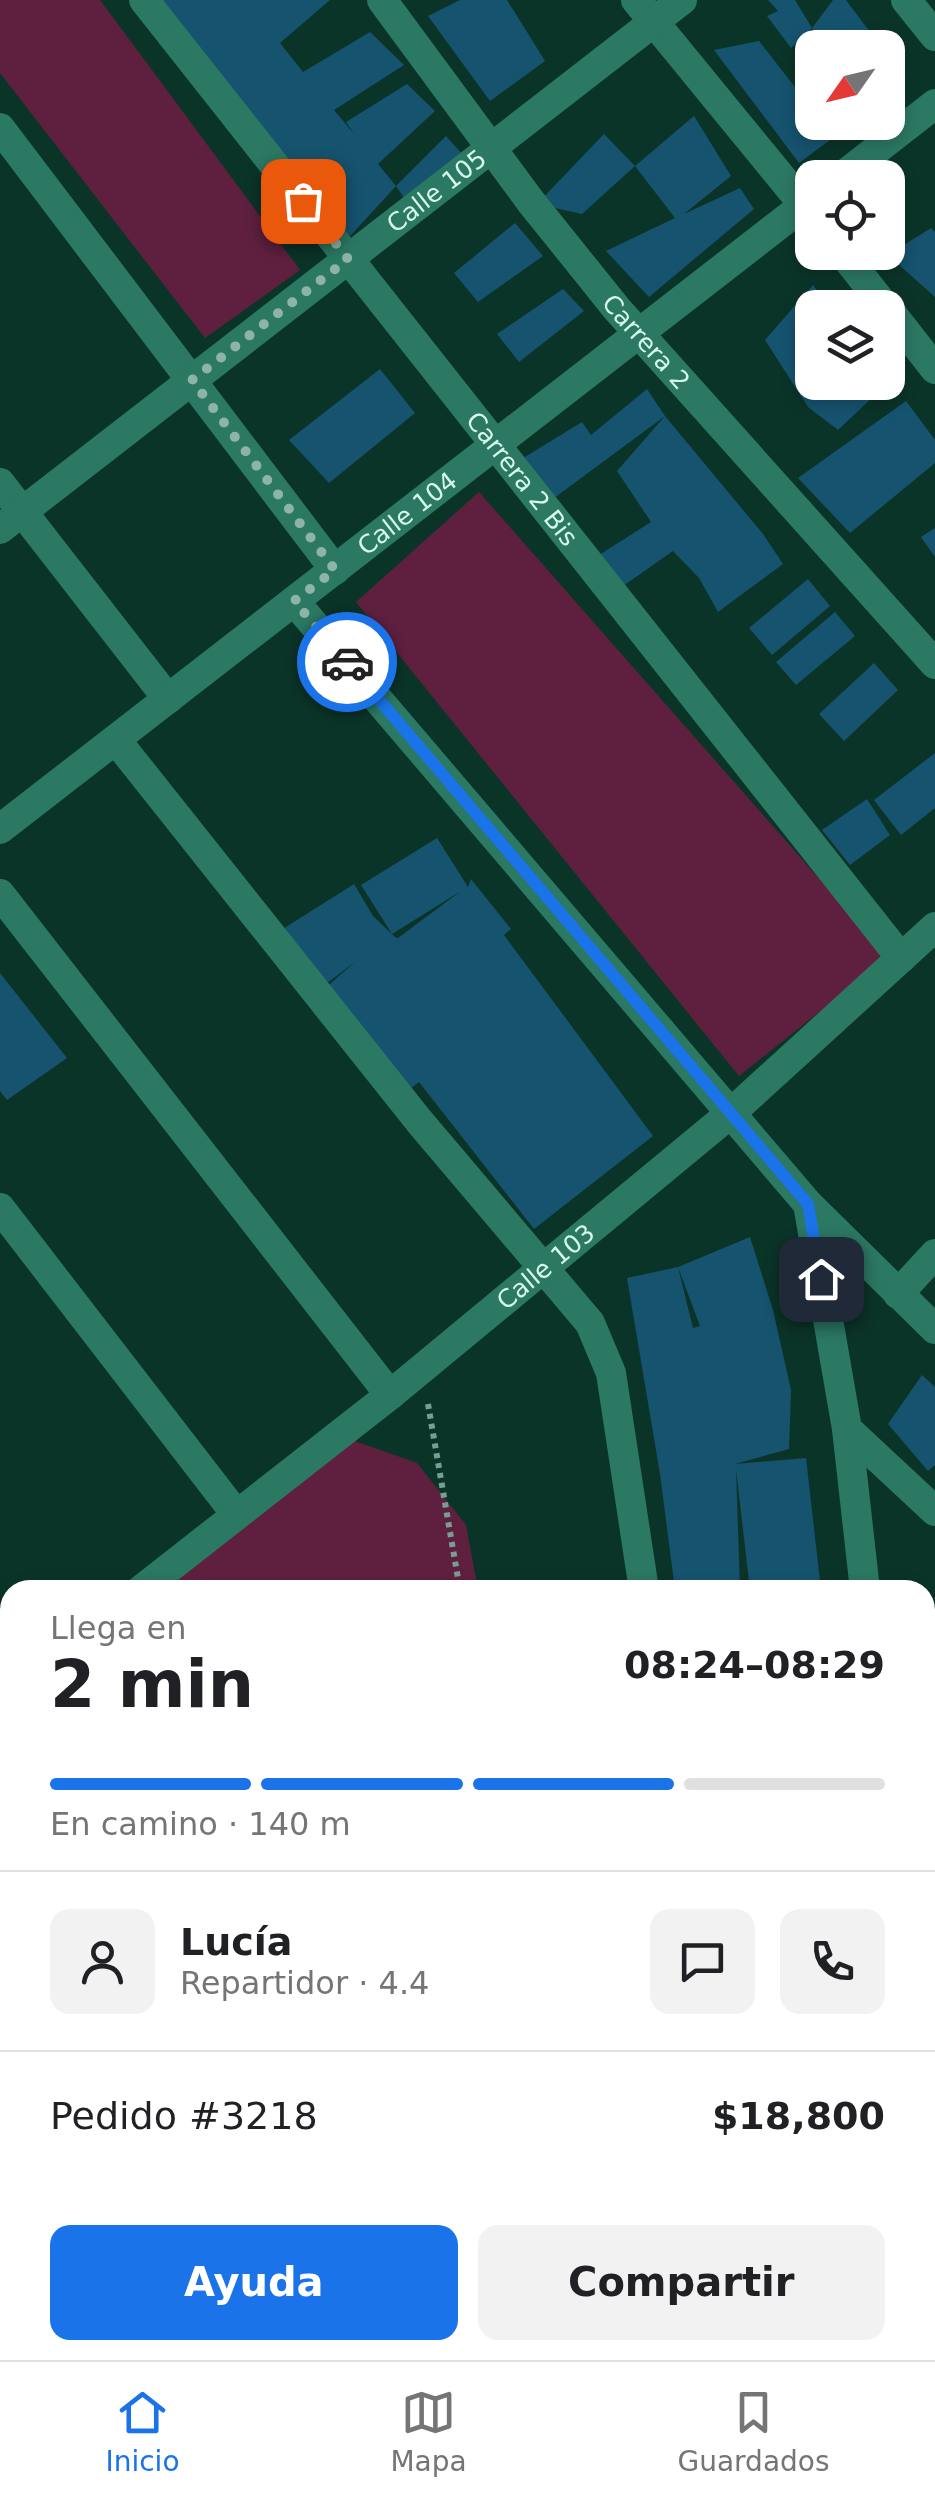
<!DOCTYPE html>
<html lang="es">
<meta charset="utf-8">
<style>
:root{--surface:#fff;--page:#f2f2f2;--text:#202124;--muted:#757577;--line:#e0e0e0;--accent:#1a73e8}
body{margin:0;font-family:"DejaVu Sans",sans-serif;background:var(--page);color:var(--text);height:100vh;display:flex;flex-direction:column;font-size:38px;white-space:nowrap}
*{box-sizing:border-box;margin:0}
p{font-size:32px;color:var(--muted)}
.icon{flex:none;width:55px;height:55px;fill:none;stroke:currentColor;stroke-width:2;stroke-linecap:round;stroke-linejoin:round}
.map{position:relative;flex:1;overflow:hidden}
.details{position:absolute;left:0px;top:1580px;width:935px;height:780px;display:flex;flex-direction:column;background:var(--surface);border-radius:30px 30px 0 0;box-shadow:0 5px 15px #0003}
.details>*{flex:none}
.needle{width:65px;rotate:236deg}
.buttons{position:absolute;left:795px;top:30px;display:grid;gap:20px}
.buttons a{display:grid;place-items:center;width:110px;height:110px;border-radius:20px;background:var(--surface);box-shadow:0 5px 15px #0003;font-size:50px}
.pin{position:absolute;display:grid;place-items:center;width:85px;height:85px;color:#fff;margin:-42px;border-radius:20px;box-shadow:0 5px 15px #0006}
.courier{position:absolute;display:grid;place-items:center;width:100px;height:100px;margin:-50px;border:8px solid #1a73e8;border-radius:50%;background:#fff;color:#222;box-shadow:0 2px 12px #0007}
.overview em{font-style:normal;font-weight:800}
.overview div{display:flex;flex-direction:column-reverse}
.overview{display:flex;align-items:center;justify-content:space-between;height:170px;padding:0 50px}
h1{font-size:65px;font-weight:800;line-height:75px}
.bar{display:grid;grid-template-columns:repeat(4,1fr);gap:15px 10px;align-content:center;height:120px;padding:0 50px}
.bar i{height:12px;border-radius:8px;background:var(--line)}
.bar .selected{background:var(--accent)}
.bar p{grid-column:span 4}
.line{display:flex;align-items:center;gap:25px;padding:0 50px;border-top:2px solid var(--line)}
.line div{flex:1}
.round{display:grid;place-items:center;flex:none;width:105px;height:105px;border-radius:20px;background:var(--page)}
.action{display:flex;gap:20px;margin-top:auto;padding:20px 50px}
.action a{flex:1;height:115px;border-radius:20px;background:var(--accent);color:#fff;font-size:40px;font-weight:800;line-height:115px;text-align:center}
.action a+a{background:var(--page);color:var(--text)}
.menu{display:flex;justify-content:space-around;align-items:center;height:140px;border-top:2px solid var(--line);background:var(--surface);font-size:28px;color:var(--muted)}
.menu a{display:grid;justify-items:center;gap:5px}
.menu .selected{color:var(--accent)}
.map>svg:first-child{display:block}
.green{fill:#5f2040}
.building{fill:#16536f;fill-rule:evenodd}
.lines{fill:none;stroke-linecap:round;stroke-linejoin:round}
.path{stroke:#779e92;stroke-width:6;stroke-dasharray:5 5;stroke-linecap:butt}
.street{stroke:#2b7863;stroke-width:30}
.done{stroke:#8eb4a8;stroke-width:10;stroke-dasharray:0 18}
.route{stroke:#1a73e8;stroke-width:12}
.labels{text-anchor:middle;dominant-baseline:central;stroke-width:8;stroke-linejoin:round;paint-order:stroke}
.street-label{font-size:25px;fill:#d5f9ec;stroke:#001a12}
</style>
<div class="map">
<svg width="935" height="2360" viewBox="0 0 935 2360">
<rect width="100%" height="100%" fill="#0b3429"/>
<path class="green" d="M0 0H100L300 270 205 338 0 73Z
M479 492 888 957 739 1076 356 602Z
M346 1438 417 1463 466 1525 478 1590H158Z
M925 1797 935 1806V1913L925 1846Z"/>
<path class="building" d="M154 0H330L280 43 303 72 370 32 404 65 334 110 354 134 346 122 407 84 435 111 378 164 396 186 341 246Z
M460 0H507L545 61 490 101 428 16Z
M768 0H795L812 28 791 48 767 16 778 11Z
M833 0H846L882 48H827L812 28Z
M759 41 812 109V122H823L834 137 799 163 714 50Z
M888 54 906 78 888 93Z
M694 116 731 176 684 214 740 188 754 209 649 297 606 251 675 218 635 166Z
M604 134 635 166 582 214 537 204Z
M446 136 473 166 415 214 396 186Z
M515 223 543 256 478 302 454 273Z
M931 228 935 232V297L888 255Z
M813 285 830 308H812V382H888V371L895 376 838 430 808 407 765 340Z
M563 289 584 311 519 362 497 334Z
M380 369 415 413 329 483 289 440Z
M647 389 665 416 546 504 515 463 582 422 591 435Z
M906 401 935 440V463L850 533 798 478Z
M665 416 763 534 783 564 718 612 699 578 673 551 613 593 588 562 651 522 617 471Z
M935 528V557L921 537Z
M808 579 830 606 772 655 749 628Z
M835 612 855 636 796 685 776 662Z
M874 663 898 690 844 741 819 714Z
M935 753V808L901 835 874 800Z
M867 799 890 835 850 865 822 830Z
M437 838 468 887 471 879 511 929 504 935 653 1136 534 1229 419 1082 410 1089 348 1008 339 1014 322 991 356 961 322 987 278 932 354 884 373 916 395 937 398 938 461 891 392 934 361 885Z
M0 973 67 1058 7 1100 0 1091Z
M750 1237 773 1310 791 1390 789 1449 735 1464 806 1458 821 1590H750L736 1469 740 1590H675L660 1474 627 1278 678 1267ZM678 1267 700 1326 693 1328Z
M922 1375 935 1387V1465L928 1471 888 1424Z
M10 1844V2000L0 1991V1857Z
M786 2350H927L929 2360H787Z"/>
<g class="lines">
<path class="path" d="M428 1404 460 1590"/>
<g class="street">
<path id="s1" d="M144 0 901 958"/>
<path id="s2" d="M382 0 531 202 617 309 935 664"/>
<path d="M636 0 812 215"/>
<path d="M906 0 935 36"/>
<path d="M0 128 335 570"/>
<path d="M840 178 935 104"/>
<path d="M842 252 886 308"/>
<path d="M888 309 935 369"/>
<path d="M0 483 168 699"/>
<path id="s3" d="M0 529 682 0"/>
<path d="M294 601 808 1204 935 1329"/>
<path d="M116 740 419 1121 590 1323 611 1373 644 1590"/>
<path id="s4" d="M0 829 812 199"/>
<path d="M0 894 390 1395"/>
<path d="M808 1204 847 1429 865 1590"/>
<path d="M0 1208 236 1514"/>
<path d="M898 1294 935 1254"/>
<path d="M847 1429 935 1511"/>
<path id="s5" d="M141 1590 390 1395 731 1113 935 927"/>
<path d="M0 1623 10 1637"/>
<path d="M0 1711 10 1703"/>
<path d="M925 1769 935 1773"/>
<path d="M925 1992 935 2049"/>
<path d="M0 2010 10 2019"/>
<path d="M0 2305 10 2314"/>
<path d="M48 2350 59 2360"/>
<path d="M165 2350 167 2360"/>
<path d="M366 2350 377 2360"/>
<path d="M648 2350 661 2360"/>
<path d="M740 2350 741 2360"/>
<path d="M437 2360 446 2350"/>
</g>
</g>
<g class="lines">
<path class="done" d="M303 201 348 259 192 380 335 570 294 601 347 662"/>
<path class="route" d="M347 662 808 1204 821 1279"/>
</g>
<g class="labels">
<g class="street-label">
<text stroke="none"><textPath href="#s3" startOffset="552">Calle 105</textPath></text>
<text stroke="none"><textPath href="#s2" startOffset="432">Carrera 2</textPath></text>
<text stroke="none"><textPath href="#s1" startOffset="610">Carrera 2 Bis</textPath></text>
<text stroke="none"><textPath href="#s4" startOffset="515">Calle 104</textPath></text>
<text stroke="none"><textPath href="#s5" startOffset="518">Calle 103</textPath></text>
</g>
</g>
</svg>
<div class="buttons">
<a><svg class="needle" viewBox="-14 -14 28 28"><path d="M0-13l5 13h-10z" fill="#e53935"/><path d="M0 13l5-13h-10z" fill="#757577"/></svg></a>
<a><svg class="icon" aria-label="locate" viewBox="0 0 24 24"><circle cx="12" cy="12" r="6"/><path d="M12 2v4M12 18v4M2 12h4M18 12h4"/></svg></a>
<a><svg class="icon" aria-label="layers" viewBox="0 0 24 24"><path d="M12 4l9 5-9 5-9-5zM3 14l9 5 9-5"/></svg></a>
</div>
<div class="pin" style="left:303px;top:201px;background:#ea580c"><svg class="icon" aria-label="bag" viewBox="0 0 24 24"><path d="M5 8h14l-1 12H6zM9 8a3 3 0 0 1 6 0"/></svg></div>
<div class="pin" style="left:821px;top:1279px;background:#1f2937"><svg class="icon" aria-label="home" viewBox="0 0 24 24"><path d="M3 11l9-7 9 7M6 9v11h12V9"/></svg></div>
<div class="courier" style="left:347px;top:662px"><svg class="icon" aria-label="car" viewBox="0 0 24 24"><path d="M5 17H2v-5l4-1 3-4h7l3 4 3 1v5h-3M9 17h6M6 11h13"/><circle cx="7" cy="17" r="2"/><circle cx="17" cy="17" r="2"/></svg></div>
<section class="details">
<div class="overview"><div><h1>2 min</h1><p>Llega en</p></div><em>08:24–08:29</em></div>
<div class="bar"><i class="selected"></i><i class="selected"></i><i class="selected"></i><i></i><p>En camino · 140 m</p></div>
<div class="line" style="height:180px"><a class="round"><svg class="icon" aria-label="person" viewBox="0 0 24 24"><circle cx="12" cy="8" r="4"/><path d="M4 21q1-7 8-7t8 7"/></svg></a><div><b>Lucía</b><p>Repartidor · 4.4</p></div><a class="round"><svg class="icon" aria-label="chat" viewBox="0 0 24 24"><path d="M4 5h16v11H9l-5 4z"/></svg></a><a class="round"><svg class="icon" aria-label="phone" viewBox="0 0 24 24"><path d="M5 4h4l2 5-3 2q2 4 5 5l2-3 5 2v4C11 20 4 13 5 4z"/></svg></a></div>
<div class="line" style="height:130px"><div>Pedido #3218</div><b>$18,800</b></div>
<div class="action"><a>Ayuda</a><a>Compartir</a></div>
</section>
</div>
<nav class="menu">
<a class="selected"><svg class="icon" aria-label="home" viewBox="0 0 24 24"><path d="M3 11l9-7 9 7M6 9v11h12V9"/></svg>Inicio</a>
<a><svg class="icon" aria-label="map" viewBox="0 0 24 24"><path d="M3 6l6-2 6 2 6-2v14l-6 2-6-2-6 2zM9 4v14M15 6v14"/></svg>Mapa</a>
<a><svg class="icon" aria-label="saved" viewBox="0 0 24 24"><path d="M7 4h10v16l-5-4-5 4z"/></svg>Guardados</a>
</nav>
